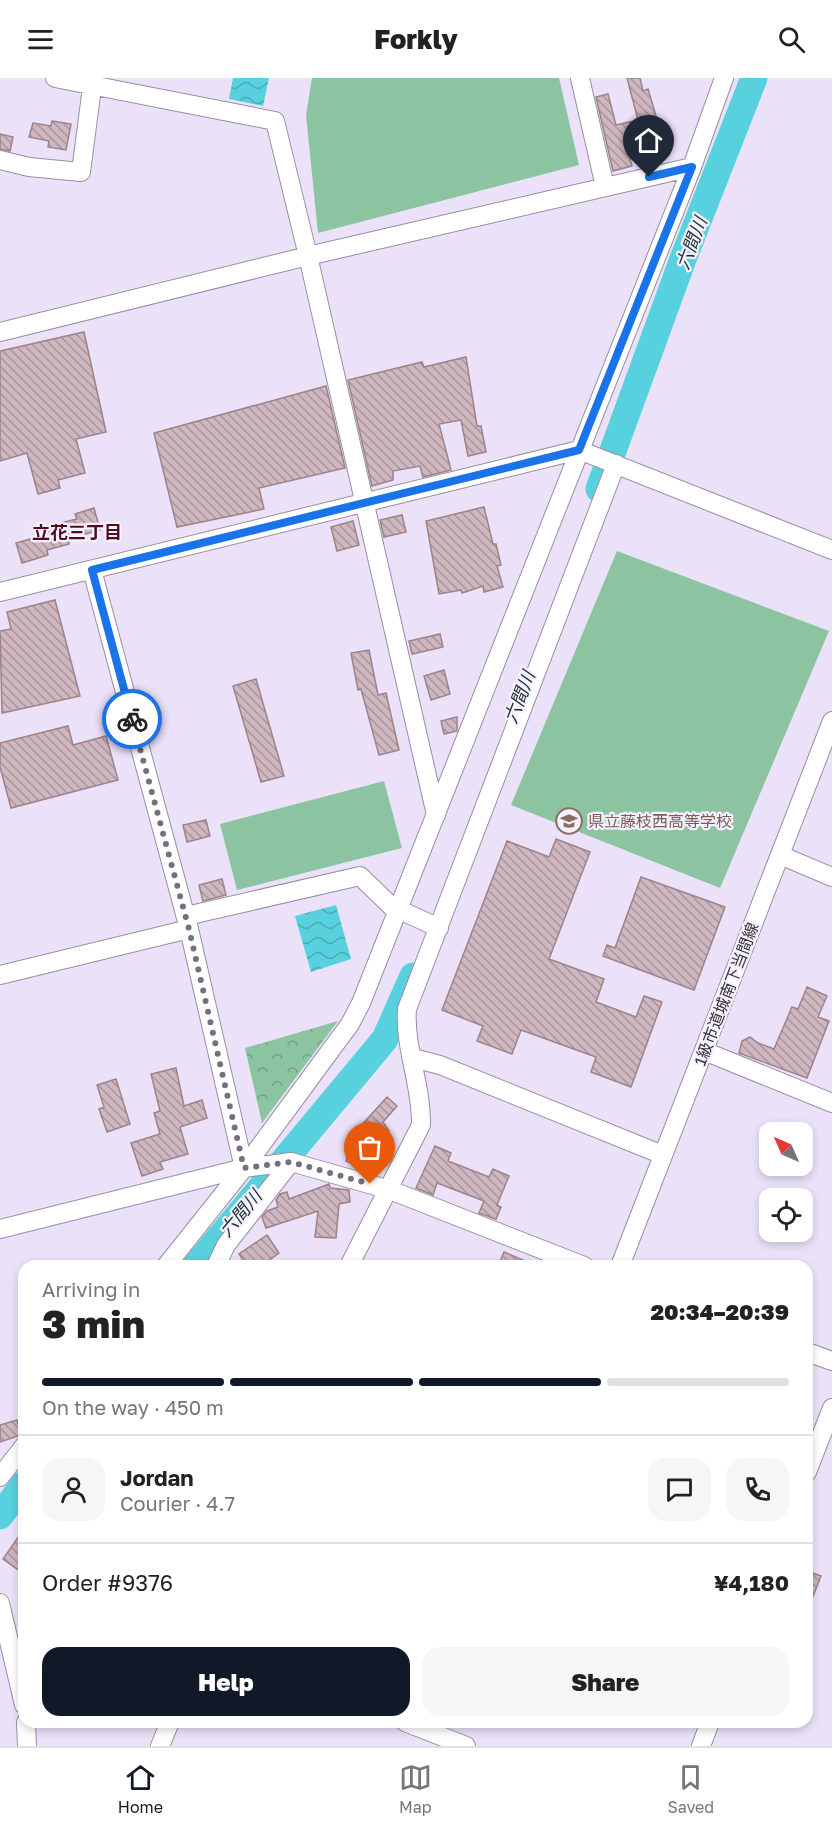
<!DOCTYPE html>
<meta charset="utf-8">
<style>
:root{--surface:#fff;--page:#f6f6f6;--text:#222;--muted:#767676;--line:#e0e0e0;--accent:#111827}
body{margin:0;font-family:"Golos Text","Noto Sans JP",sans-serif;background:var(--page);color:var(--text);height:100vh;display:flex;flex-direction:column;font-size:22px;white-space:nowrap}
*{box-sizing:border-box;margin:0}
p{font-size:20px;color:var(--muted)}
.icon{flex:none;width:33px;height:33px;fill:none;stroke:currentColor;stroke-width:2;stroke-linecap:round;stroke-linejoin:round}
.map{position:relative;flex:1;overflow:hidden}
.side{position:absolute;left:18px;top:1182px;width:795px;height:468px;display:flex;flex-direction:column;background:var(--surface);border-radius:18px;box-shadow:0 3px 9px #0003}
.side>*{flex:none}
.needle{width:39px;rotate:315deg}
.tools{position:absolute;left:759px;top:1044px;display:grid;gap:12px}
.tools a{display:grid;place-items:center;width:54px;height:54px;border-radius:12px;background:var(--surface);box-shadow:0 3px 9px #0003;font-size:30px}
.pin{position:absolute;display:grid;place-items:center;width:51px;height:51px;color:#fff;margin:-62px -26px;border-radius:50% 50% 50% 0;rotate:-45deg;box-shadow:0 0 6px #0007}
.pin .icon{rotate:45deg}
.courier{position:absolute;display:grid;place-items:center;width:60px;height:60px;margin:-30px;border:4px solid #1a73e8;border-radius:50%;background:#fff;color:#222;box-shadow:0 2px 8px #0007}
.headline em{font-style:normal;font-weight:800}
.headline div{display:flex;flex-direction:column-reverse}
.headline{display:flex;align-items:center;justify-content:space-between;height:102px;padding:0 24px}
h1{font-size:39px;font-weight:800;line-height:45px}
.bar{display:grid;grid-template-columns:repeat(4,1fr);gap:9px 6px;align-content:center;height:72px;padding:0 24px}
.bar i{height:8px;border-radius:4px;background:var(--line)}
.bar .active{background:var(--accent)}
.bar p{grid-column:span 4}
.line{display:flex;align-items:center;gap:15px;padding:0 24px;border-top:2px solid var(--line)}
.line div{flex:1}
.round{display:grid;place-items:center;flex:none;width:63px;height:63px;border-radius:18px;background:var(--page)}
.action{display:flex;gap:12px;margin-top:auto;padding:12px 24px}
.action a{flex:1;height:69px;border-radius:18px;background:var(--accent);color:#fff;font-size:24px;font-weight:800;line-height:69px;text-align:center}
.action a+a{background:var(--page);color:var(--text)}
header{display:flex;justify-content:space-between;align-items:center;height:78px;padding:0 24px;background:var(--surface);font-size:27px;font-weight:800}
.menu{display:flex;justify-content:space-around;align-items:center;height:84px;border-top:2px solid var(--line);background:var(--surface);font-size:16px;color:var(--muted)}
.menu a{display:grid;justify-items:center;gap:3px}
.menu .active{color:var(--accent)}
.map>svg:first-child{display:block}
.forest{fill:url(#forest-crowns)}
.garden{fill:#8cc4a1}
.water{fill:url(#water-waves)}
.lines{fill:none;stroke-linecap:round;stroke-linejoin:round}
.river{stroke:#57d1dd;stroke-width:27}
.building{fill:url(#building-back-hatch);stroke:#9c838b;stroke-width:1.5}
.minor-casing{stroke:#978fa4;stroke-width:20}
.minor{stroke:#fff;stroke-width:18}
.done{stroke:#75707e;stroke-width:6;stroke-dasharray:0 10.8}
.route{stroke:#1a73e8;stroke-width:8}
.labels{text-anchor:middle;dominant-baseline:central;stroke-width:4.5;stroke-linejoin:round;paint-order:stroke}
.education-label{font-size:16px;fill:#785e54;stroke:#f6f1ff;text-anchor:start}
.street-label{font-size:16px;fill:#35323b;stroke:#f6f1ff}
.water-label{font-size:18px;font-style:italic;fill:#1a2f32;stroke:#f6f1ff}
.neighbourhood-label{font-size:18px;font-weight:bold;fill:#510c1b;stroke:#f6f1ff}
</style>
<header><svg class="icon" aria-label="menu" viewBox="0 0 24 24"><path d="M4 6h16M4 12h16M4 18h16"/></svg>Forkly<svg class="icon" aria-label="search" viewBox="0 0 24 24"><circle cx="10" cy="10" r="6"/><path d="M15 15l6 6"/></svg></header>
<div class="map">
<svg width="832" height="1668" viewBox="0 0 832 1668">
<defs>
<pattern id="forest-crowns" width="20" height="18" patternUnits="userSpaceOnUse" patternTransform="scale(1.5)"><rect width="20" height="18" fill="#8cc4a1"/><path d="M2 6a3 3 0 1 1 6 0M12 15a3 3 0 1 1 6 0" fill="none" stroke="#73a084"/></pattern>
<pattern id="water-waves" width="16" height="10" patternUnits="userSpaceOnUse" patternTransform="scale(1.5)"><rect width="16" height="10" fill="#57d1dd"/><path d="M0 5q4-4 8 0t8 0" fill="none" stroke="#49aab4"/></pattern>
<pattern id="building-back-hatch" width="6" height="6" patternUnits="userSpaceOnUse" patternTransform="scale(1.5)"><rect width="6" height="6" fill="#d0b6be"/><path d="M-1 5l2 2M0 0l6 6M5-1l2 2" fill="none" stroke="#aa959c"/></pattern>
</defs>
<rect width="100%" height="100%" fill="#ebe2f9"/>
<path class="forest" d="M338 943 262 1045 245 970Z"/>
<path class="garden" d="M312 0H559L579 87 318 155 306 37Z
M617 473 829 553 720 810 511 727Z
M384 703 402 770 237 812 220 746Z"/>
<path class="water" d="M233 0H269L263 28 229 21Z
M336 827 351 881 311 894 295 838Z"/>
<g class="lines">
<path class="river" d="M599 411 683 181 754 0
M196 1188 385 961 413 898
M0 1438 24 1406"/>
</g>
<path class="building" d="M627 0H640L643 13 648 11 664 65 628 74 632 88 613 93 596 19 608 16 616 47 638 42Z
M52 43 71 46 66 72 48 69 49 63 29 59 33 45 51 48Z
M0 56 13 59 10 73 0 71Z
M84 254 106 354 76 361 85 395 58 402 60 410 38 416 27 375 0 383V273Z
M466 279 477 348H481L486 374 468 378 461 342 439 346 451 392 423 399 420 388 393 393V402L372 408 348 302 422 284 424 289Z
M326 308 345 390 259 410 264 431 177 449 154 355Z
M484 429 493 466H496L501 487 497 488 503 509 484 514 483 508 462 515 461 512 439 516 426 443Z
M94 430 100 452 68 461 69 466 47 472 48 477 22 485 16 465 48 456 47 448 77 441 75 436Z
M402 437 406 454 384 459 380 442Z
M353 443 359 467 337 473 331 449Z
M55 522 80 618 2 635 0 553 11 551 7 534Z
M440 556 443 569 412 576 409 563Z
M369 572 378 617 386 615 399 672 379 677 361 611 358 612 351 575Z
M444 592 450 616 431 622 424 598Z
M256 601 284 698 261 704 233 608Z
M457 639V653L444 656 441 643Z
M68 648 73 667 106 658 118 702 11 730 0 689V665Z
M206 742 210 758 187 764 183 747Z
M556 761 590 774 549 881 604 901 596 924 636 939 644 918 662 924 631 1009 591 994 596 979 521 952 512 976 477 963 483 948 442 932 507 763 549 779Z
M641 799 725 829 694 912 603 878 607 867 615 870Z
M222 801 226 817 203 823 199 807Z
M807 909 827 918 818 939 829 943 807 1000 739 975 742 963 750 959 758 965 774 971 792 929 798 931Z
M176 990 184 1028 202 1022 207 1040 180 1049 188 1076 160 1084 163 1091 142 1098 131 1065 160 1056 154 1035 160 1033 151 996Z
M116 1001 130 1046 107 1054 99 1031 104 1029 97 1007Z
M387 1019 397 1028 383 1044 389 1053 374 1070 366 1091 346 1083 359 1050Z
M435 1068 451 1075 448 1083 489 1099 493 1091 509 1098 497 1127 501 1129 496 1141 479 1135 484 1123 437 1105 433 1117 416 1110Z
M329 1106 330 1110 349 1112 350 1124 339 1126 336 1160 315 1159 318 1133 266 1150 262 1139 267 1133 278 1129 276 1122 280 1116 287 1114 289 1121Z
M267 1157 279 1175 261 1188H247L239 1176Z
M504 1174 537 1188H498Z
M17 1342 21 1357 0 1364V1347Z
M24 1451V1496L3 1481Z
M807 1493 821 1498 808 1531H807Z"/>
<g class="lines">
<g class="minor-casing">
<path id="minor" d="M55 0 275 43 308 178 436 737
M580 0 605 109
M0 82 29 89 81 94 92 9
M0 254 308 178 692 89
M92 492 189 851 244 1090
M0 514 579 372 832 472
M780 777 832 799
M186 838 360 798 391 828 439 850
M0 897 189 851
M704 973 832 1025
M413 980 440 987 663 1077
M0 1151 244 1090 291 1084 390 1112 584 1188
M166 1188 244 1090 350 946 361 925 692 89 724 0
M216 1188 226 1167 291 1084
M349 1188 421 1047C422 1008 404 969 407 931L616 386
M620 1188 832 643
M807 1274 832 1283
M807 1394 832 1330
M0 1399 24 1368
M0 1525 24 1627
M26 1644 27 1668
M405 1644 466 1668
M160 1668 170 1644
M701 1668 710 1644"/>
</g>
<use href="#minor" class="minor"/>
</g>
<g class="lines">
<path class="done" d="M132 641 189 851 244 1090 291 1084 370 1106"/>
<path class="route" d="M132 641 92 492 579 372 692 89 649 99"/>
</g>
<defs>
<g id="school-ring" transform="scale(1.35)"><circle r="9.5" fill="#f6f1ff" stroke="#8d6e63" stroke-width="1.5"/><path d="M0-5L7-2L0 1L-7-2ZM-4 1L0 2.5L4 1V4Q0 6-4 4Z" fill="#8d6e63"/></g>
</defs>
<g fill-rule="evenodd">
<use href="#school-ring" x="569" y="743"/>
</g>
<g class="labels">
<g class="education-label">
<text x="588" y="743">県立藤枝西高等学校</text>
</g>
<g class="street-label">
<text transform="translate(726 916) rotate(-69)">1級市道城南下当間線</text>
</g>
<g class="water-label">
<text transform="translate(691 165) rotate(-69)">六間川</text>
<text transform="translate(519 619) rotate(-69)">六間川</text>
<text transform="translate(240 1135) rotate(-50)">六間川</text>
</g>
<g class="neighbourhood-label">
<text x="77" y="454">立花三丁目</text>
</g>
</g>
</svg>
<div class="tools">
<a><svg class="needle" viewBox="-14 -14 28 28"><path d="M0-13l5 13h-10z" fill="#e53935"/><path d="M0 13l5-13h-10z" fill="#767676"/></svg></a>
<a><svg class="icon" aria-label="locate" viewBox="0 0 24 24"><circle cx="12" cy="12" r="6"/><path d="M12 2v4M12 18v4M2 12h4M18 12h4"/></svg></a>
</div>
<div class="pin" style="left:370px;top:1106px;background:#ea580c"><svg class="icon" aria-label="bag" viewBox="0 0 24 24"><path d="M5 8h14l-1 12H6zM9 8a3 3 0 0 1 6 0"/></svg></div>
<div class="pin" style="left:649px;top:99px;background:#1f2937"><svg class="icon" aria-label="home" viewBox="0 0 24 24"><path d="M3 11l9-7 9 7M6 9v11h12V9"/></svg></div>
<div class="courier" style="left:132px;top:641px"><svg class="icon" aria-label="bike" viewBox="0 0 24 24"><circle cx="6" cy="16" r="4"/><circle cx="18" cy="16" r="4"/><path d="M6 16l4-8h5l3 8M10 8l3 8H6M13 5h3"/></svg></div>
<section class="side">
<div class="headline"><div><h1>3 min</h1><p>Arriving in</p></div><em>20:34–20:39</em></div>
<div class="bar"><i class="active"></i><i class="active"></i><i class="active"></i><i></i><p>On the way · 450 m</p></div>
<div class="line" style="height:108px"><a class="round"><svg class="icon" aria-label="person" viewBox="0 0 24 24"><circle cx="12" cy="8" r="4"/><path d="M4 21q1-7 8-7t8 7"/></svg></a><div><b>Jordan</b><p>Courier · 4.7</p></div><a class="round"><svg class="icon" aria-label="chat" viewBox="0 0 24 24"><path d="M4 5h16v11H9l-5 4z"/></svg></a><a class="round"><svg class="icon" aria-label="phone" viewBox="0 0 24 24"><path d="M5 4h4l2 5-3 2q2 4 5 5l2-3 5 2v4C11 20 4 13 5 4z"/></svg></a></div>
<div class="line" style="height:78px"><div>Order #9376</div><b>¥4,180</b></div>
<div class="action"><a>Help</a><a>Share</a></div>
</section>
</div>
<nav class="menu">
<a class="active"><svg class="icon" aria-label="home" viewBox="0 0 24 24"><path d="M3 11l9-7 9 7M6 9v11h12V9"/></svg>Home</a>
<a><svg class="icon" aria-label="map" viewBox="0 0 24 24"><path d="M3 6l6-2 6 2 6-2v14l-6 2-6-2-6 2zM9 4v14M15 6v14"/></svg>Map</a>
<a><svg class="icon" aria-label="saved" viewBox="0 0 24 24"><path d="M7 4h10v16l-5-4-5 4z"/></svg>Saved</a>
</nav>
